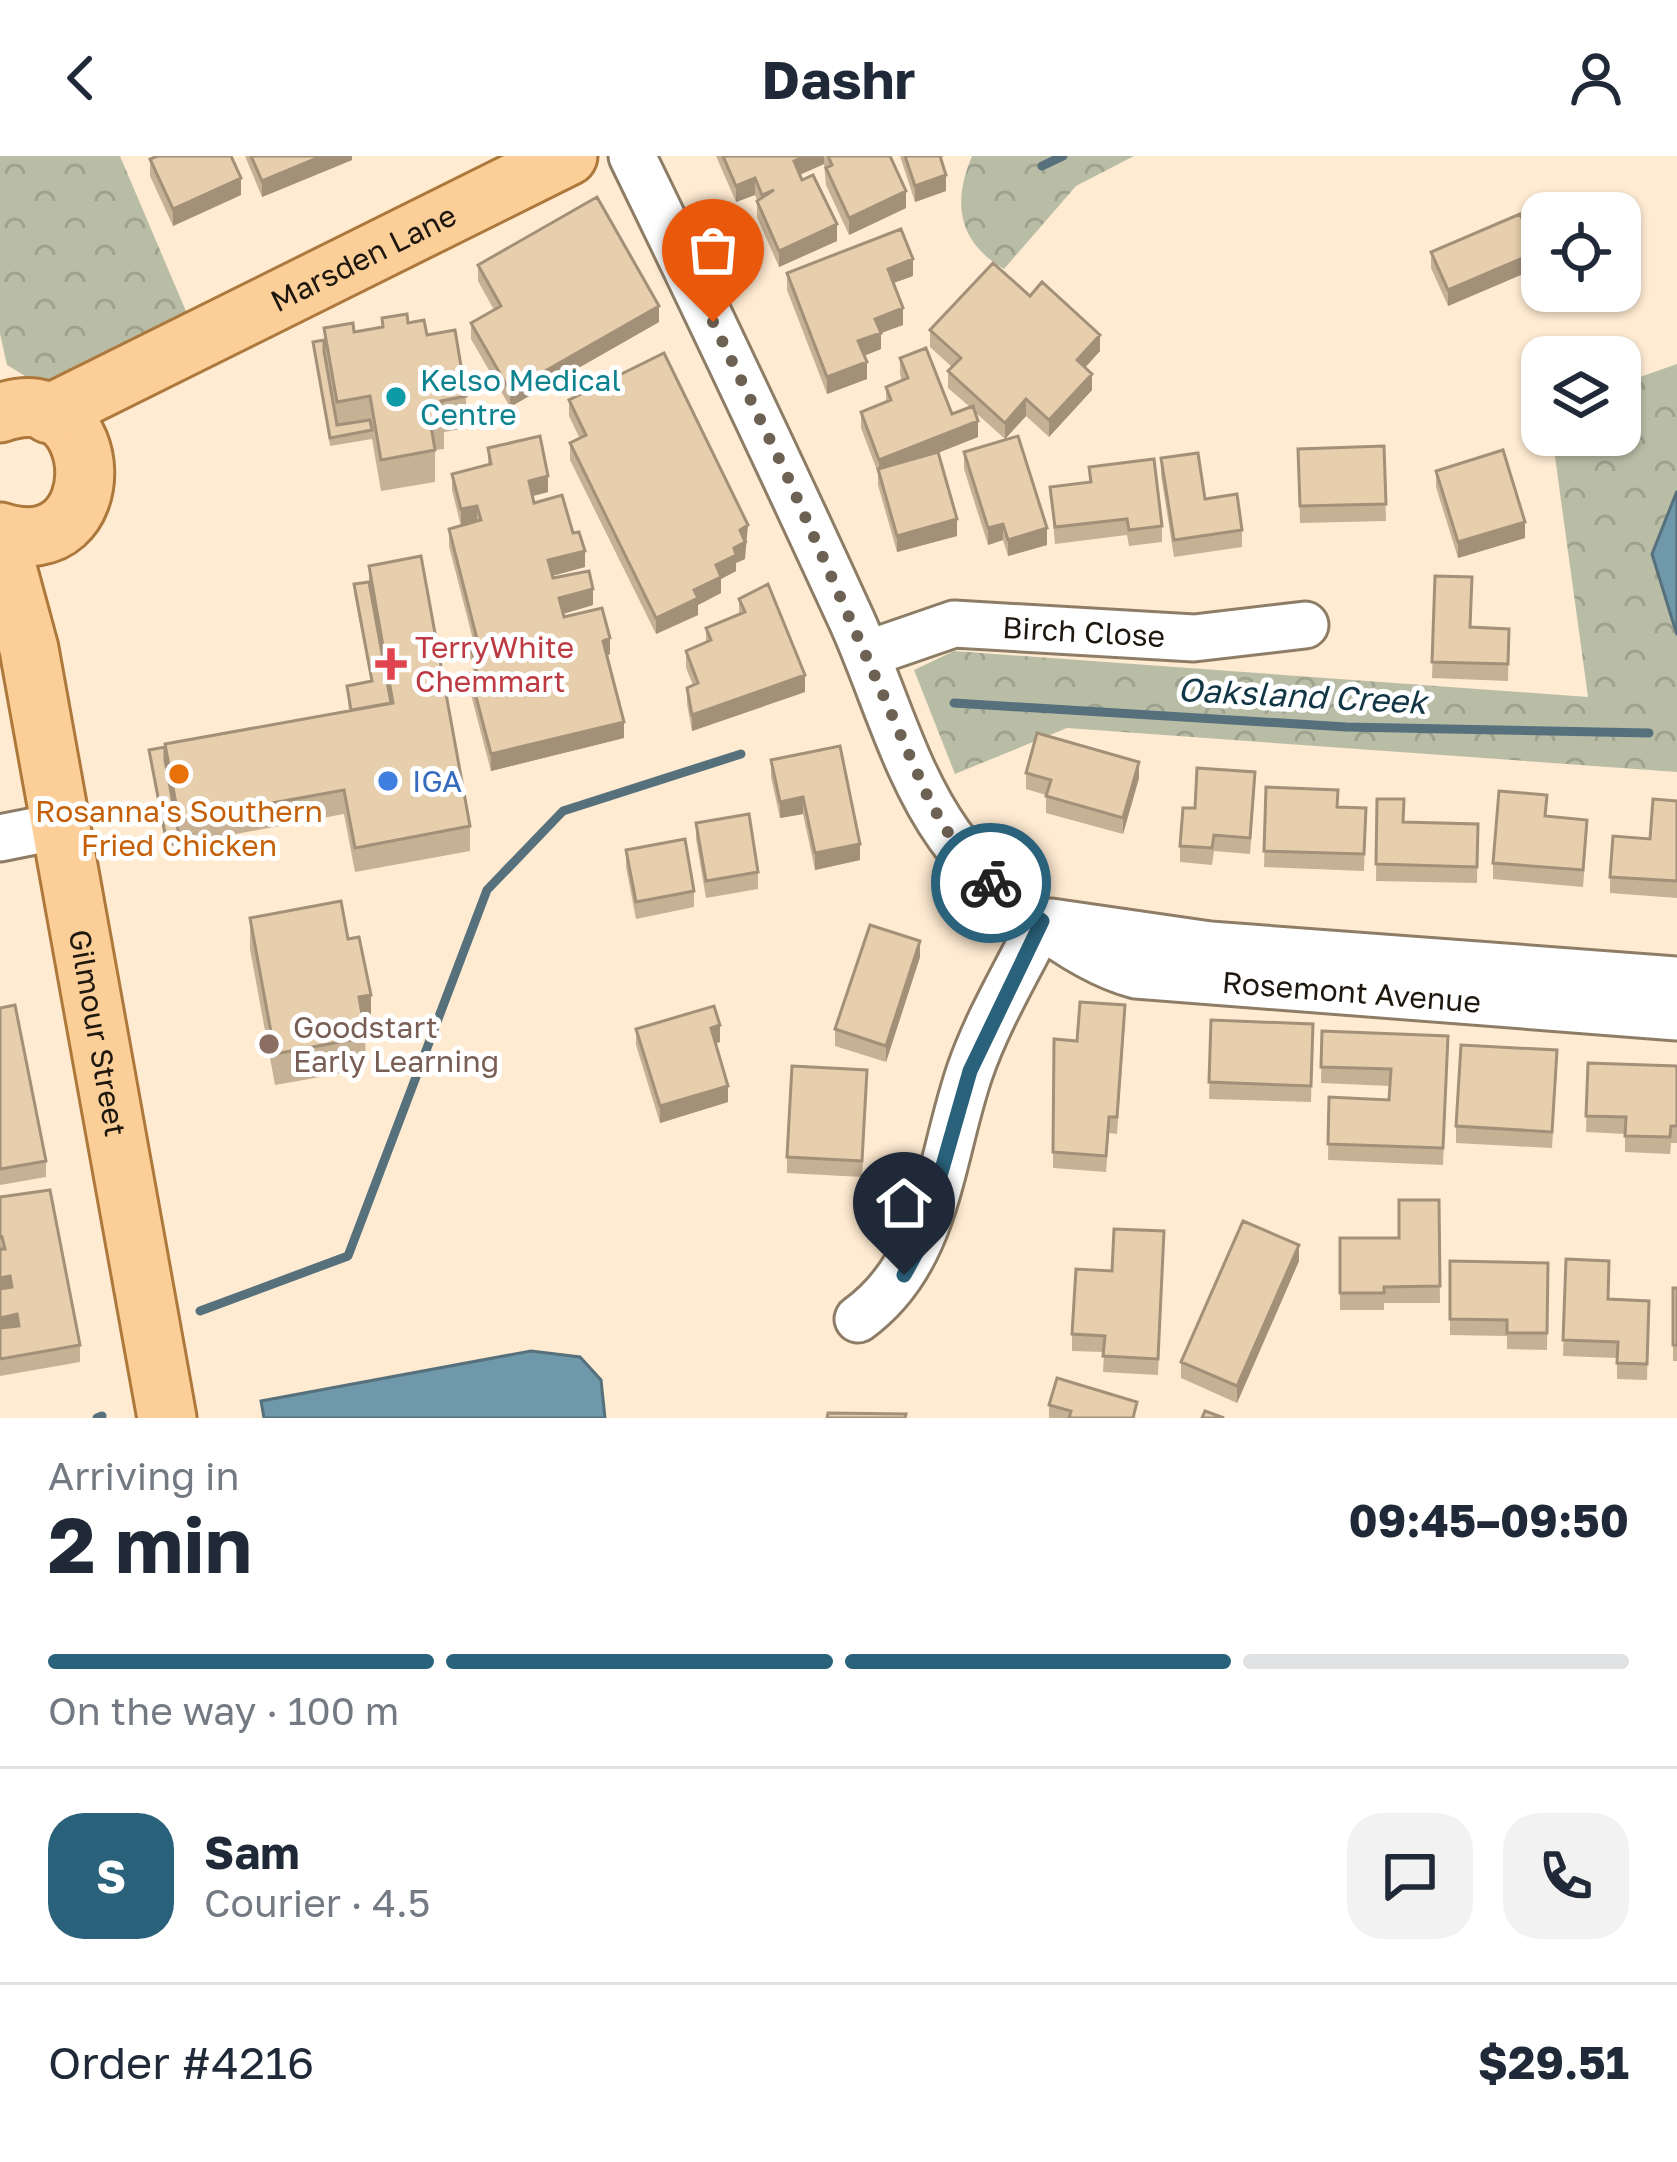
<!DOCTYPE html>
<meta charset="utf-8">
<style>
:root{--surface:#fff;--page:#f2f2f3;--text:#1f2937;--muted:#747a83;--line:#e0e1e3;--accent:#2a617b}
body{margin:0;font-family:"Golos Text",sans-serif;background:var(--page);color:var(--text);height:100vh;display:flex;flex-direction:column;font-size:45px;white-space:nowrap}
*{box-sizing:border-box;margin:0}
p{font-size:39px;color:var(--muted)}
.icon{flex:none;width:66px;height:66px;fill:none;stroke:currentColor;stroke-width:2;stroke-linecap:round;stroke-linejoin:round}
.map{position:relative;height:1262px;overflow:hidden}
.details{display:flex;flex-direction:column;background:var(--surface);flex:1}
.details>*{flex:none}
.fabs{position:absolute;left:1521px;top:36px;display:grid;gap:24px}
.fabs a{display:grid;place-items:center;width:120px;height:120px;border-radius:24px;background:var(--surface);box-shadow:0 3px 9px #0004;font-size:60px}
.pin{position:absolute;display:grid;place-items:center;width:102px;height:102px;color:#fff;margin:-123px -51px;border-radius:50% 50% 50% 0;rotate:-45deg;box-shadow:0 0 12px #0007}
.pin .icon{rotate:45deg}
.courier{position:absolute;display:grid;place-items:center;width:120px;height:120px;margin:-60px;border:9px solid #2a617b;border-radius:50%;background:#fff;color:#222;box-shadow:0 3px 15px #0007}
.overview em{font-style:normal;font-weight:700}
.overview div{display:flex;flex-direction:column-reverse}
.overview{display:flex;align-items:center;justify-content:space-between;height:204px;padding:0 48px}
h1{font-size:78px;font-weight:700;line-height:90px}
.bar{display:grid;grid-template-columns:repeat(4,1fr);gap:18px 12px;align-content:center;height:144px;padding:0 48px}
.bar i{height:15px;border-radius:9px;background:var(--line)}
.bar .on{background:var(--accent)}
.bar p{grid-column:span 4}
.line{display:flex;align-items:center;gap:30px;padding:0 48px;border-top:3px solid var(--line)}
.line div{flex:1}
.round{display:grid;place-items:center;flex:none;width:126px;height:126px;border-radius:36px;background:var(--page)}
header{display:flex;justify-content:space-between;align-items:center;height:156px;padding:0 48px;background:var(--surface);font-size:54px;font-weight:700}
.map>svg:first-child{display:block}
.park{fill:url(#park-crowns)}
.water{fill:#7098ab;stroke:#57717c;stroke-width:3}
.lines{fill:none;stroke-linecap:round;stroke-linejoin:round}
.stream{stroke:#57717c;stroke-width:9}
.minor-casing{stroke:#8e7d66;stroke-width:51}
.major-casing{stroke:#ad783b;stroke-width:63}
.minor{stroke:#fff;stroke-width:45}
.major{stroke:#fcce98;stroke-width:57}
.wall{fill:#c7b195}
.shaded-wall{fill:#a29079}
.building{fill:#e7cead;stroke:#a29079;stroke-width:3}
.done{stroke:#6d6153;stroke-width:12;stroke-dasharray:0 21.6}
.route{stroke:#2a617b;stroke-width:15}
.culture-dot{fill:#0f9aa8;stroke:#fff;stroke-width:4.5}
.health-dot{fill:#e0444e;stroke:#fff;stroke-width:4.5}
.food-dot{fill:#e8710a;stroke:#fff;stroke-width:4.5}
.shop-dot{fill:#3f7fe0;stroke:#fff;stroke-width:4.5}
.education-dot{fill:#8d6e63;stroke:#fff;stroke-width:4.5}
.labels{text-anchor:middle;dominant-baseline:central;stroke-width:10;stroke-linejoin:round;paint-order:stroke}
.street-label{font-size:30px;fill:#1e170e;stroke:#fff}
.culture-label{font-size:30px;fill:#0d838f;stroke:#fff;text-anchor:start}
.health-label{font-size:30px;fill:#be3a42;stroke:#fff;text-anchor:start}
.shop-label{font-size:30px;fill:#366cbe;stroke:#fff;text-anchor:start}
.food-label{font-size:30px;fill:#c56008;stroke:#fff}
.education-label{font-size:30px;fill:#785e54;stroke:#fff;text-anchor:start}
.water-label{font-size:33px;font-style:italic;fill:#103545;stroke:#fff}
</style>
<header><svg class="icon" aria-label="back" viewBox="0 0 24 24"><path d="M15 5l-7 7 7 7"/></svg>Dashr<svg class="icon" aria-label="person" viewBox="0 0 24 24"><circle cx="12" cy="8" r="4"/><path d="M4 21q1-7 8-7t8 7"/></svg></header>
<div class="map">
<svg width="1677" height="1262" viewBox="0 0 1677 1262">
<defs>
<pattern id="park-crowns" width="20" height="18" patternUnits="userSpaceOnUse" patternTransform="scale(3)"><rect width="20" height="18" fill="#babda6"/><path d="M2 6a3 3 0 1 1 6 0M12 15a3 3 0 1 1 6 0" fill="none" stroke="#9fa28e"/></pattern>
</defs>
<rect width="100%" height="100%" fill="#ffebd2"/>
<path class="park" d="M0 0H120L191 167 43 231 7 209 0 178Z
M972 0H1134L1076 30 1004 113C958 86 952 48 972 0Z
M1677 208V616L1067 572 955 618 914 514 954 495 1588 541 1552 279H1620V228Z"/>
<path class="water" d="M1677 335V479L1652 398Z
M531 1195 580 1201 601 1224 605 1262H264L261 1245Z"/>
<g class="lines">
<path class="stream" d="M1042 10 1063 0
M954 547 1346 571 1649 577
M200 1155 348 1100 487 734 563 655 741 598
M97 1262 102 1260"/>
<g class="minor-casing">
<g id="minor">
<path id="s1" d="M632 0C707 154 780 308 851 463 883 533 904 616 949 679 987 732 1074 803 1136 819L1677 861"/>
<path id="s2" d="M867 498 954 468 1194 482 1305 469"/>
<path d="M0 682 60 670"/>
<path d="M1051 766 1210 789 1677 824"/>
<path d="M858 1163C938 1105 940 1002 970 915 988 863 1018 814 1042 765"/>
</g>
</g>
<g class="major-casing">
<g id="major">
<path d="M0 257C110 217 116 413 0 376"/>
<path id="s3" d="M49 258 568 0"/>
<path id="s4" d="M0 386 29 493 167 1262"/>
</g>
</g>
<use href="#minor" class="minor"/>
<use href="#major" class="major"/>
</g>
<path class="wall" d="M245 0H352V4L262 41Z
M716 0H890L906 52 849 79 826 29 824 8 800 19 837 85 779 111 757 61V44L755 39 736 46Z
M900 0H945L940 2 946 35 915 46Z
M150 3 241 39 173 70 150 20Z
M1431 96 1537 112 1448 150 1431 112Z
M478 109 659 166 510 251 471 183V167L494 154 478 125Z
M787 117 913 120 893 127 903 169 881 177V193L864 200 867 223 827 238 787 134Z
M1030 140 1100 195 1085 212 1092 234 1049 281 1026 260 1005 283 975 256 978 281 938 297 957 380 897 396 878 329V317L861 272V256L886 246V231L902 225 900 218V202L952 258 970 251 948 232V215L952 211 930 191V174Z
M382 162 408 167 427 179 466 240V272L444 276V293L435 294V326L381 335 372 283 330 290 313 186 324 184V172L354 176 382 171Z
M569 244 748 386 745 388V403L736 407V415L721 423V437L698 449V459L656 478 570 304V287L580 283 569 260Z
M1384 290 1386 365 1300 367 1298 293Z
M488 292 548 336 532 340 534 347 573 377 585 411 552 420 553 422 593 449 563 458 564 461 610 498 607 500 624 582 491 615 470 535V518H474L470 501V485L473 484 449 390V373L461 370 452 334V318L488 309Z
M964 296 1047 389 1008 400 1003 384 988 389 964 313Z
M1161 302 1242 374V391L1174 401 1161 319Z
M1089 311 1162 370V386L1129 390 1127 379 1055 388 1050 331 1089 326Z
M1436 315 1525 382 1458 402 1436 331Z
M369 410 470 670V695L355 716 344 658 166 691 149 594 349 555 347 530 371 526 354 436V428L369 426Z
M1435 420 1470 471 1509 473 1508 525 1432 522Z
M739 443 805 536 692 575 687 548V532L693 529 686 512V495L706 486V472L739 458Z
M771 604 860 704 815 714 803 658 780 662 771 621Z
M1026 617 1139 622 1123 678 1046 657V639L1026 633Z
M1266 631 1338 651 1366 652 1364 715 1264 711Z
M1255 633 1250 698 1214 695 1212 709 1180 706V690L1195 652Z
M1377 643 1404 666 1478 668 1477 727 1376 725Z
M1677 645V742L1610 737V721L1650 683Z
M1546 660 1587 680 1583 731 1493 723V707Z
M696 667 758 716V733L706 742 696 683Z
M626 694 694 735V751L636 763 626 711Z
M250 762 348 783 371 870 365 871 366 913 275 929 250 793Z
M920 801 886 906 835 890V873Z
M0 852 46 1005V1021L0 1029Z
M1211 864 1313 868 1311 946 1209 943Z
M1125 866 1117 978 1109 977 1106 1016 1053 1012 1054 883 1077 885Z
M636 873 720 886 716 887 728 946 660 967 636 889Z
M1322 875 1448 880 1443 1009 1328 1004 1329 941 1389 944 1390 930 1321 927Z
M1588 907 1677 910V987H1671L1670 998 1625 996V978L1586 976Z
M1557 911 1552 992 1456 987V970Z
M867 930 862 1021 787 1017V1001Z
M0 1041 80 1189V1206L0 1220Z
M1439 1044 1440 1147H1384V1154H1340V1082H1399Z
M1164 1075 1158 1219 1103 1216 1104 1196 1072 1195V1178Z
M1566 1103 1609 1143 1649 1145 1647 1224 1617 1223V1202L1563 1200Z
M1299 1105 1237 1247 1181 1222V1206Z
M1450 1105 1548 1107 1547 1194 1507 1193V1180L1450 1179Z
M1673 1132H1677V1205H1673Z
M1049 1249 1137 1262H1049Z"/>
<path class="shaded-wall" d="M322 0H352V4L262 41V25Z
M805 0H824V8L794 21V5Z
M946 19V35L915 46V30Z
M241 22V39L173 70V53Z
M755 22V39L736 46V30Z
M906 35V52L849 79V62Z
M837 68V85L779 111V95Z
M1537 96V112L1448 150V134Z
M913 103V120L888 129V113Z
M659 150V166L510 251V235Z
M903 152V169L881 177V193L858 202V185L875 163Z
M1100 179V195L1077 220V204Z
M867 206V223L827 238V221Z
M1092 218V234L1049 281V264Z
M1026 243V260L1005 283V267Z
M978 265V281L879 320V304Z
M548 320V336L529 341V325Z
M477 350V366L461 370V353Z
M957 363V380L897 396V380Z
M1525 366V382L1458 402V386Z
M1003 368V384L988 389V372Z
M748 369 745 403 736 407V415L721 423V437L698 449V459L656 478V462L694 434 734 392 740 374Z
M1047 372V389L1008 400V384Z
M585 395V411L548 421V404Z
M593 433V449L559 459V442Z
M610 482V498L603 501V485Z
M805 519V536L692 575V559Z
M624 566V582L491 615V598Z
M1139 606V622L1123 678V662Z
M803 641V658L780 662V646Z
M179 680V688L166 691V683Z
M860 688V704L815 714V697Z
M920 785V801L886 906V890Z
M371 839V870L359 873V841Z
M720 869V886L711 889V872Z
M728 930V946L660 967V950Z
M1299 1089V1105L1237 1247V1230Z
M10 1120V1137L0 1139V1122Z
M17 1158V1174L0 1178V1162Z"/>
<path class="building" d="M158 0H231L241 22 173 53 150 3Z
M251 0H322L262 25Z
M723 0H805L794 5 802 24 813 19 837 68 779 95 757 45 774 34 762 39 755 22 736 30Z
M828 0H890L906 35 849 62 826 12 832 9Z
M905 0H940L946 19 915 30Z
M597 41 659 150 510 235 471 167 501 150 478 109Z
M1520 58 1537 96 1448 134 1431 96Z
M901 73 913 103 888 113 903 152 875 163 881 177 858 185 867 206 827 221 787 117Z
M993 107 1030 140 1042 126 1100 179 1077 204 1092 218 1049 264 1026 243 1005 267 948 215 961 202 930 174Z
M407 158 408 167 424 164 427 179 455 174 466 240 441 245 444 261 430 264 435 294 381 304 370 240 337 246 324 172 353 167 354 176 383 171 382 162Z
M324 184V195L337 269 370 264 372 274 330 282 313 186Z
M926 192 952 258 973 250 978 265 879 304 861 256 891 244 886 231 908 222 900 202Z
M664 197 748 369 740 374 745 386 734 392 736 399 716 409 721 421 694 434 698 442 656 462 570 287 586 279 569 244Z
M540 280 548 320 529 325 534 347 562 339 573 377 579 376 585 395 548 404 553 422 589 415 593 433 559 442 564 461 602 452 610 482 603 485 624 566 491 598 470 518 477 517 470 485 477 483 449 373 481 364 477 350 461 353 452 318 491 308 488 292Z
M1018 280 1047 372 1008 384 1003 368 988 372 964 296Z
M1384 290 1386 348 1300 350 1298 293Z
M1503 294 1525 366 1458 386 1436 315Z
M938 296 957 363 897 380 878 313Z
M1198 297 1205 343 1237 338 1242 374 1174 384 1161 302Z
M1154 303 1162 370 1129 374 1127 363 1055 371 1050 331 1091 326 1089 311Z
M421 400 470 670 355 692 344 634 179 664 165 588 393 547 369 410Z
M1435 420 1472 421 1470 471 1509 473 1508 508 1432 506Z
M369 426 391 547 351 554 347 530 372 525 354 428Z
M768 428 805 519 692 559 687 532 698 527 686 495 711 484 706 472 745 456 739 443Z
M1037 577 1139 606 1123 662 1046 640 1051 624 1026 617Z
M840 590 860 688 815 697 803 641 780 646 771 604Z
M165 591V604L179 680 166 683 149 594Z
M1197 612 1255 616 1250 682 1214 679 1212 692 1180 690 1183 652H1195Z
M1266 631 1338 634 1337 651 1366 652 1364 698 1264 695Z
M1499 635 1547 639 1545 660 1587 664 1583 714 1493 707Z
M1377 643H1404L1403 666 1478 668 1477 711 1376 708Z
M1653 643 1677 645V725L1610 721 1613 680 1650 683Z
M749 658 758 716 706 725 696 667Z
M685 683 694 735 636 746 626 694Z
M341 745 348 783 359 781 371 839 359 841 366 881 275 898 250 762Z
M870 769 920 785 886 890 835 873Z
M1080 846 1125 849 1117 961H1109L1106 1000 1053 996 1054 883 1077 885Z
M15 849 46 1005 0 1013V852Z
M714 850 720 869 711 872 728 930 660 950 636 873Z
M1211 864 1313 868 1311 930 1209 926Z
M1322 875 1448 880 1443 992 1328 988 1329 941 1389 944 1391 913 1321 911Z
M1461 889 1557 894 1552 976 1456 970Z
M1588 907 1677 910V970H1671L1670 981 1625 980 1626 961 1586 960Z
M792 910 867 914 862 1005 787 1001Z
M50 1034 80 1189 0 1203V1172L19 1170 17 1158 0 1162V1133L12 1131 10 1120 0 1122V1093H5L2 1081 0 1082V1041Z
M1399 1044H1439L1440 1130 1384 1131V1137H1340V1082H1399Z
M1243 1065 1299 1089 1237 1230 1181 1206Z
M1114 1073 1164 1075 1158 1203 1103 1200 1105 1180 1072 1178 1076 1113 1112 1115Z
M1566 1103 1609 1105 1608 1143 1649 1145 1647 1208 1617 1207 1618 1186 1563 1184Z
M1450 1105 1548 1107 1547 1177H1507V1164L1450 1163Z
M1673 1132H1677V1189H1673Z
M1057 1222 1137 1246 1133 1262H1069L1071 1255 1049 1249Z
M1205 1255 1224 1262H1202Z
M828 1257 906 1258 905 1262H827Z"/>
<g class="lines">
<path class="done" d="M713 166 786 317 930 646 949 678 991 727"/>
<path class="route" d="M904 1119 920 1090 970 915 1042 765 991 727"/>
</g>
<circle class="culture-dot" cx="396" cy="241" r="12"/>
<path class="health-dot" d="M385 490h12v12h12v12h-12v12h-12v-12h-12v-12h12z"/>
<circle class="food-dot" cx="179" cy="618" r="12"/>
<circle class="shop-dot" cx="388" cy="625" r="12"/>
<circle class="education-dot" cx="269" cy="888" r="12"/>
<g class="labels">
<g class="street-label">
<text stroke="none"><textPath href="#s3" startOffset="351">Marsden Lane</textPath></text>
<text stroke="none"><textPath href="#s2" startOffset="222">Birch Close</textPath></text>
<text stroke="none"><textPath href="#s1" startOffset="1203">Rosemont Avenue</textPath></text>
<text stroke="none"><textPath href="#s4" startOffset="501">Gilmour Street</textPath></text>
</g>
<g class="culture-label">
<text x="420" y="224">Kelso Medical<tspan x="420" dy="34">Centre</tspan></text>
</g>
<g class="health-label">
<text x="415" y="491">TerryWhite<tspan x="415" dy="34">Chemmart</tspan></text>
</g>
<g class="shop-label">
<text x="412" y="625">IGA</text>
</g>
<g class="food-label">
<text x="179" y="655">Rosanna's Southern<tspan x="179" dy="34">Fried Chicken</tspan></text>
</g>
<g class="education-label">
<text x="293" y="871">Goodstart<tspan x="293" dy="34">Early Learning</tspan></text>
</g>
<g class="water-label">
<text transform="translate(1302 539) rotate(3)">Oaksland Creek</text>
</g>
</g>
</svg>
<div class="fabs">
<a><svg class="icon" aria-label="locate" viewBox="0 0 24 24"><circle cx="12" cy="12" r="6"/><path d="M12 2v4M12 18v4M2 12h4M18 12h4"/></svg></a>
<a><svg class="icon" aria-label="layers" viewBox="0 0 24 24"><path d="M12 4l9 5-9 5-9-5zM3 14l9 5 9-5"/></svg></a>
</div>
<div class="pin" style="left:713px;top:166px;background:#ea580c"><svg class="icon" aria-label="bag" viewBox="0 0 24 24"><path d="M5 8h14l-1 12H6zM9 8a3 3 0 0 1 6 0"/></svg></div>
<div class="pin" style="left:904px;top:1119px;background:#1f2937"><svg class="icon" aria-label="home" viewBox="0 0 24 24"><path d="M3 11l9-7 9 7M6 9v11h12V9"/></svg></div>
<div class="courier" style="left:991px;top:727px"><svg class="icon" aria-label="bike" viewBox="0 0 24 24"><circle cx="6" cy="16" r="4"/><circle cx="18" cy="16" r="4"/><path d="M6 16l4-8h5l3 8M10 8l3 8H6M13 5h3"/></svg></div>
</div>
<section class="details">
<div class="overview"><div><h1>2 min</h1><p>Arriving in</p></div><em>09:45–09:50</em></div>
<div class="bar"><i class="on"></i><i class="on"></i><i class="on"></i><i></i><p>On the way · 100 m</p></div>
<div class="line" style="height:216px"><b class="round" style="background:var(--accent);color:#fff">S</b><div><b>Sam</b><p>Courier · 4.5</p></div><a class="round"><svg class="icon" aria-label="chat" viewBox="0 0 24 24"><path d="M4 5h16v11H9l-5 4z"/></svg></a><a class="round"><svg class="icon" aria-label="phone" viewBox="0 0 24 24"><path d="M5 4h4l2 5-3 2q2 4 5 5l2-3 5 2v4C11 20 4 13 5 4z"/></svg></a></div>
<div class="line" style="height:156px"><div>Order #4216</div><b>$29.51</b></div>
</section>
